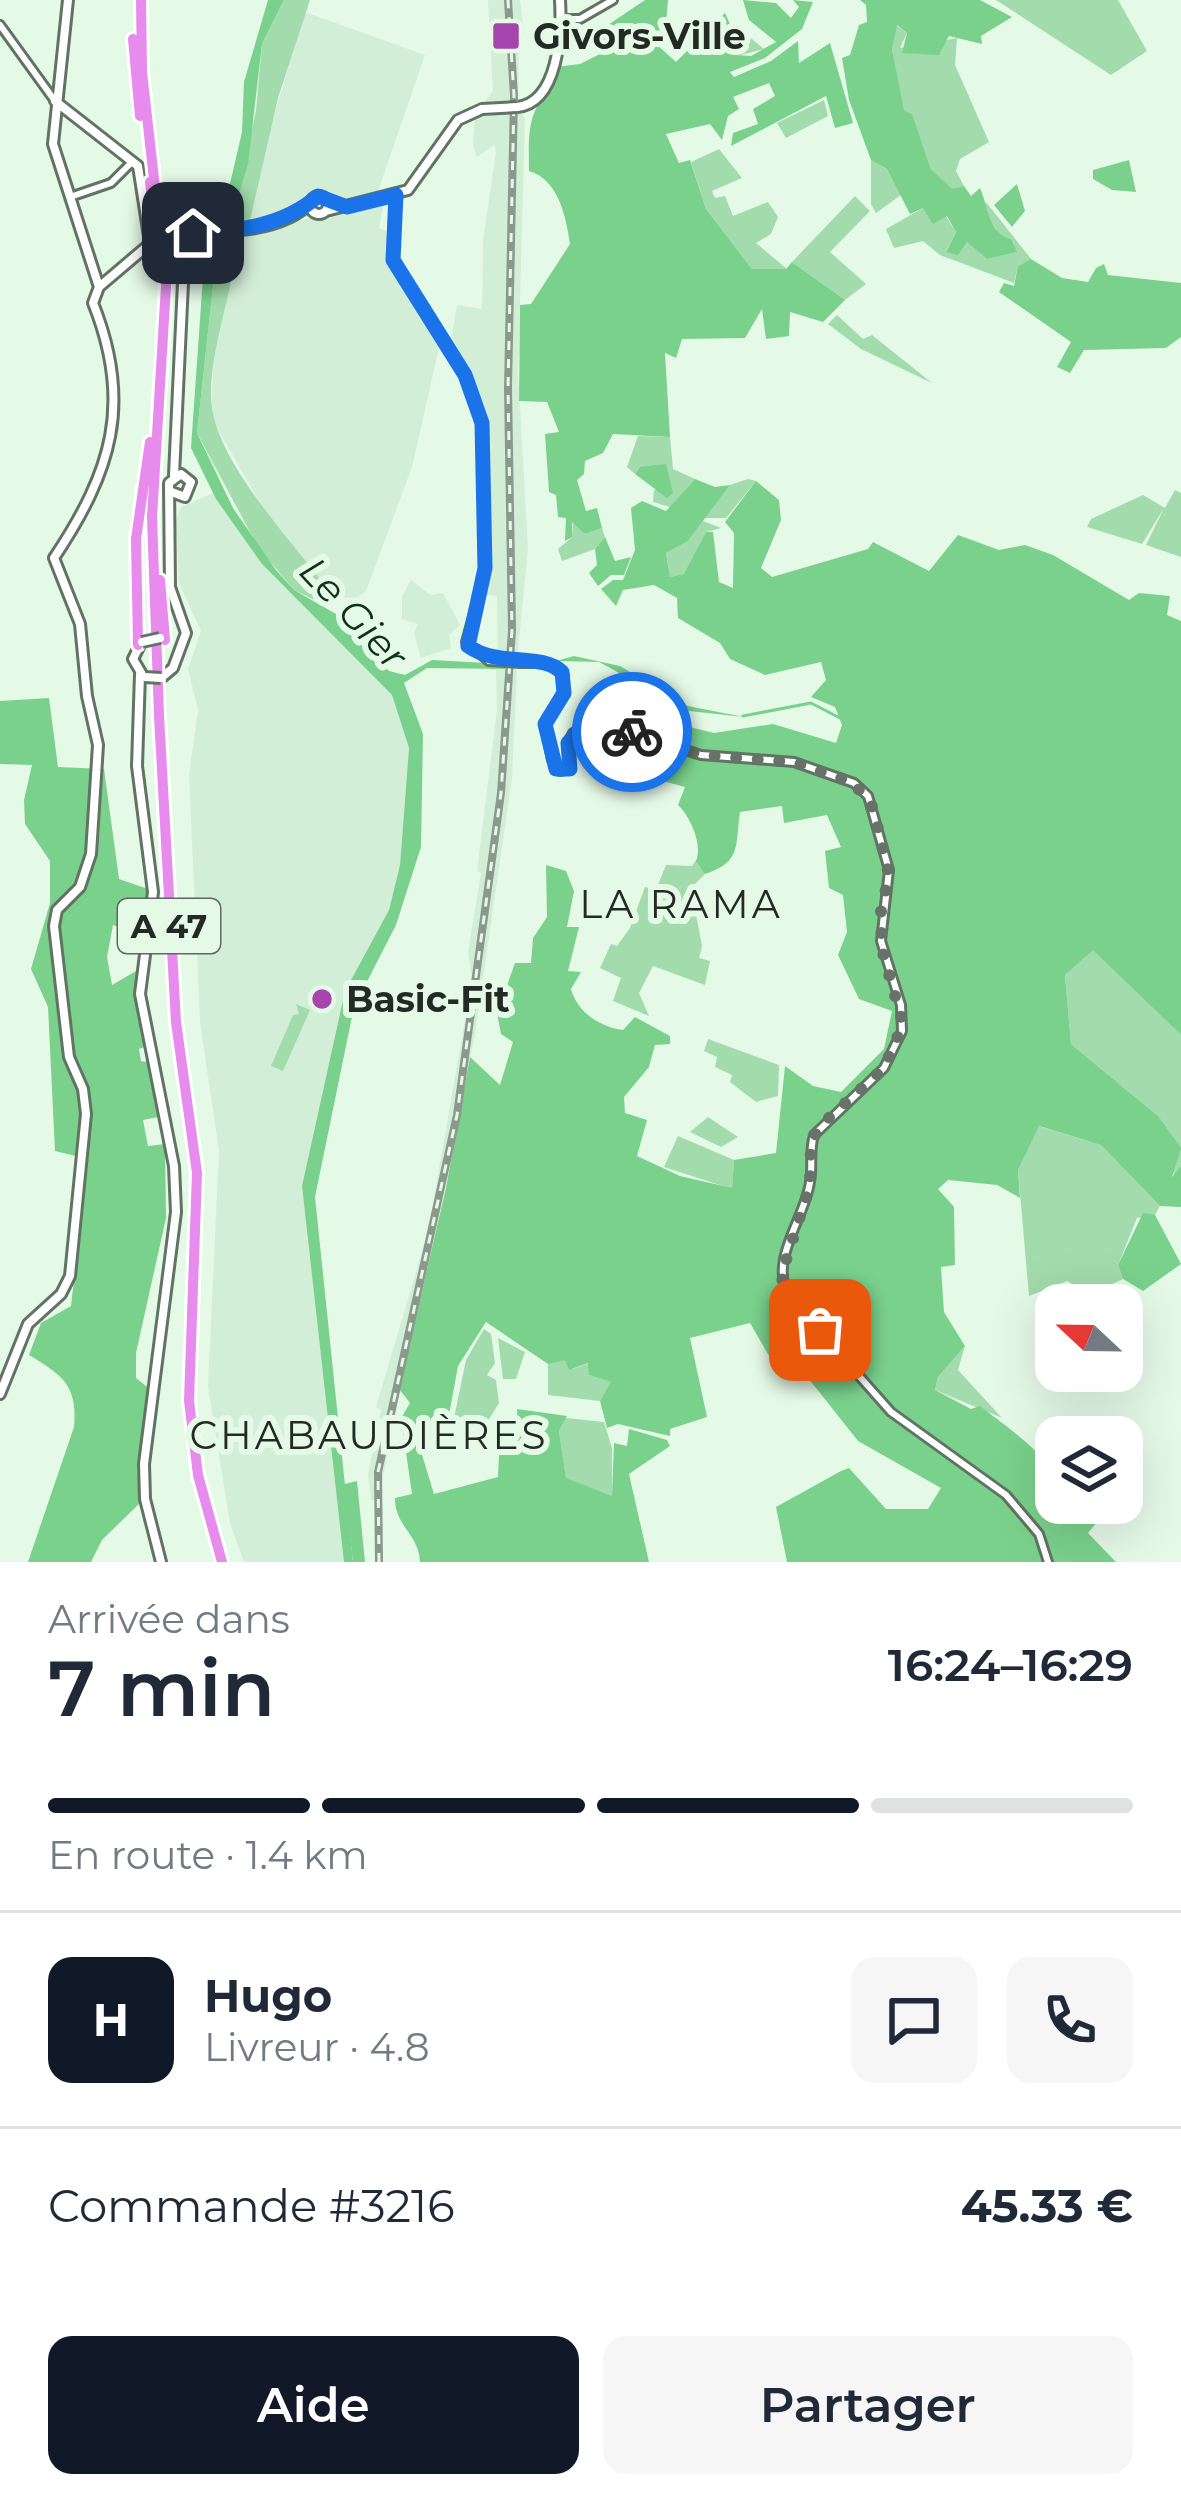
<!DOCTYPE html>
<html lang="fr">
<meta charset="utf-8">
<style>
:root{--surface:#fff;--page:#f6f6f7;--text:#1f2937;--muted:#747a83;--line:#e0e1e3;--accent:#111827}
body{margin:0;font-family:Montserrat,sans-serif;background:var(--page);color:var(--text);height:100vh;display:flex;flex-direction:column;font-size:45px;white-space:nowrap}
*{box-sizing:border-box;margin:0}
p{font-size:39px;color:var(--muted)}
.icon{flex:none;width:66px;height:66px;fill:none;stroke:currentColor;stroke-width:2;stroke-linecap:round;stroke-linejoin:round}
.map{position:relative;height:1562px;overflow:hidden}
.details{display:flex;flex-direction:column;background:var(--surface);flex:1}
.details>*{flex:none}
.needle{width:78px;rotate:292deg}
.fabs{position:absolute;left:1035px;top:1284px;display:grid;gap:24px}
.fabs a{display:grid;place-items:center;width:108px;height:108px;border-radius:24px;background:var(--surface);box-shadow:0 12px 48px #0002;font-size:60px}
.pin{position:absolute;display:grid;place-items:center;width:102px;height:102px;color:#fff;margin:-51px;border-radius:24px;box-shadow:0 6px 18px #0006}
.courier{position:absolute;display:grid;place-items:center;width:120px;height:120px;margin:-60px;border:9px solid #1a73e8;border-radius:50%;background:#fff;color:#222;box-shadow:0 3px 15px #0007}
.headline em{font-style:normal;font-weight:600}
.headline div{display:flex;flex-direction:column-reverse}
.headline{display:flex;align-items:center;justify-content:space-between;height:204px;padding:0 48px}
h1{font-size:78px;font-weight:600;line-height:90px}
.bar{display:grid;grid-template-columns:repeat(4,1fr);gap:18px 12px;align-content:center;height:144px;padding:0 48px}
.bar i{height:15px;border-radius:9px;background:var(--line)}
.bar .on{background:var(--accent)}
.bar p{grid-column:span 4}
.line{display:flex;align-items:center;gap:30px;padding:0 48px;border-top:3px solid var(--line)}
.line div{flex:1}
.round{display:grid;place-items:center;flex:none;width:126px;height:126px;border-radius:24px;background:var(--page)}
.action{display:flex;gap:24px;margin-top:auto;padding:24px 48px}
.action a{flex:1;height:138px;border-radius:24px;background:var(--accent);color:#fff;font-size:48px;font-weight:600;line-height:138px;text-align:center}
.action a+a{background:var(--page);color:var(--text)}
.map>svg:first-child{display:block}
.built{fill:#d3eed7}
.green{fill:#a2dbac}
.forest{fill:#7ad18c}
.water{fill:#7ad18d}
.lines{fill:none;stroke-linecap:round;stroke-linejoin:round}
.stream{stroke:#7ad18d;stroke-width:3}
.tertiary-casing{stroke:#617363;stroke-width:12}
.secondary-casing{stroke:#617363;stroke-width:14}
.motorway-casing{stroke:#fff;stroke-width:16}
.tertiary{stroke:#fff;stroke-width:6}
.secondary{stroke:#fff;stroke-width:8}
.motorway{stroke:#e78ced;stroke-width:10}
.rail-casing{stroke:#8b998c;stroke-width:8}
.rail{stroke:#e5f9e7;stroke-width:3;stroke-dasharray:9;stroke-linecap:butt}
.tertiary-bridge-casing{stroke:#617363;stroke-width:12;stroke-linecap:butt}
.secondary-bridge-casing{stroke:#617363;stroke-width:14;stroke-linecap:butt}
.tertiary-bridge{stroke:#fff;stroke-width:6}
.secondary-bridge{stroke:#fff;stroke-width:8}
.done{stroke:#677268;stroke-width:12;stroke-dasharray:0 21.6}
.route{stroke:#1a73e8;stroke-width:15}
.poi-dot{fill:#a645ad;stroke:#e5f9e7;stroke-width:4.5}
.labels{text-anchor:middle;dominant-baseline:central;stroke-width:12;stroke-linejoin:round;paint-order:stroke}
.shield{fill:#e5f9e7;stroke:#5d685e;stroke-width:3}
.shield-label{font-size:33px;font-weight:bold;fill:#232a24}
.poi-label{font-size:36px;font-weight:bold;fill:#232a24;stroke:#e5f9e7;text-anchor:start}
.water-label{font-size:39px;font-style:italic;fill:#0d3217;stroke:#e5f9e7}
.neighbourhood-label{font-size:39px;letter-spacing:3px;fill:#232a24;stroke:#e5f9e7}
</style>
<div class="map">
<svg width="1181" height="1562" viewBox="0 0 1181 1562">
<rect width="100%" height="100%" fill="#e5f9e7"/>
<path class="built" d="M488 0H520L524 35 519 42 518 110 525 118 518 372 528 548 517 661 498 659 497 596 486 595 490 562 486 421 475 385 451 339 457 305 482 309 483 241 496 152 494 145 477 157 473 145 475 115 493 91Z
M305 12 425 55 377 194 302 206 249 225 269 132Z
M384 202 379 228 386 231 395 275 439 348 412 467 366 591 356 598 334 597 263 508 217 428 211 412 214 353 237 234Z
M213 493 262 564 392 695 409 748 400 865 389 910 345 991 302 1186 344 1562H244L230 1523 208 1387 219 1151 200 1022 189 775 198 710 188 669 201 631 179 583 176 521 181 507Z
M411 580 430 595 443 593 460 625 449 635 451 648 421 658 414 633 418 624 402 619V596Z
M505 664 517 670 512 778 475 1034 378 1500H371L368 1475 381 1410 376 1407 428 1232 472 980 468 952 481 873 477 871 497 710 496 668Z"/>
<path class="green" d="M284 0H310L278 98 249 225 231 226 256 110 262 44Z
M996 0H1118L1147 51 1111 75Z
M896 25 907 33 900 48 957 38 955 65 989 142 960 159 956 171 964 186 952 190 931 169 912 115 903 111 892 49Z
M741 30 764 49 737 56 726 42Z
M824 100 828 116 786 138 777 123Z
M719 149 742 178 712 191 715 198 725 196 733 216 768 202 778 217 771 234 756 243 787 269H752L706 209 691 162Z
M871 160 887 169 901 195 876 213 871 204Z
M855 196 870 211 830 252 866 284 845 300 792 262Z
M986 202 1031 259 1018 266 1014 283 940 255 923 241 894 248 886 229 923 208 946 216 956 232 946 251 967 241 987 259 1016 252 1013 241 1001 236 984 212Z
M237 234C235 291 210 344 211 398 213 462 299 548 334 597L327 606 294 590 258 547 197 433 214 277 227 235Z
M837 315 863 339 872 335 932 383 861 349 828 324Z
M638 436 670 437 673 469 695 479 670 507 653 502 654 490H659L640 467 635 474 627 467Z
M748 479 756 481 726 518H705L730 485Z
M1175 490 1181 493V557L1146 545 1164 508 1142 544 1087 527 1091 519 1143 495 1165 508Z
M573 521 585 534 602 528 605 537 595 549 562 561 558 549 572 537Z
M703 521 721 528 706 532 685 574 670 577 666 553 688 541Z
M697 859 705 874 691 888 702 946 699 958 710 961 705 985 653 966 639 993 649 1016 613 1001 621 978 600 968 611 944 617 946 630 928 645 887 656 890 666 865 692 866Z
M1093 949 1181 1035V1166L1175 1179 1158 1116 1071 1044 1065 975Z
M296 1004 310 1010 283 1071 271 1066 293 1015 299 1014Z
M708 1039 779 1065 778 1096 756 1102 730 1082 732 1075 715 1067 717 1057 704 1051Z
M708 1117 738 1137 721 1147 690 1132Z
M1038 1126 1101 1145 1160 1206 1155 1215 1137 1218 1118 1265 1123 1279 1091 1294 1067 1281 1029 1296 1018 1170Z
M678 1136 734 1160 732 1189 664 1167Z
M484 1329 491 1334 495 1363 487 1375 496 1380 499 1403 488 1421 453 1423 466 1360Z
M498 1338 525 1352 516 1379H503Z
M965 1346 958 1370 1002 1418 935 1390 938 1377Z
M565 1359 573 1369 589 1363V1375L612 1382 600 1401 548 1395V1364Z
M566 1418 604 1422 612 1448V1496L566 1479 559 1431Z"/>
<path class="forest" d="M645 0H668L666 24 673 33 655 43 676 62 725 13 735 35 727 43 737 55 751 56 776 42 749 20 743 0 776 3 791 18 799 7 793 0 813 2 802 29 765 58 730 72 734 77 771 61 798 41 799 63 830 43 853 123 835 128 826 96 731 146 733 133 758 124 753 109 775 96 769 83 733 97 739 109 728 116 722 140 710 124 666 134 679 163 690 160 706 209 752 269H786L792 262 845 300 823 322 790 312 789 336 766 339 762 309 745 338 682 339 676 358 665 353 670 437 613 434 603 453 585 461 584 474 577 480 586 511 597 508 602 528 585 534 572 522V537L565 541 566 518 558 517 556 495 549 492 545 434 559 432 547 402 519 401 520 305 531 304 570 244C566 217 559 180 529 171 529 152 527 129 535 111 542 95 551 86 556 67L580 64 604 52 602 29Z
M860 0H980L1012 17 981 36 982 44 949 36 939 55 902 53 907 33 897 25 892 49 904 111 912 114 931 169 952 189 964 186 971 196 980 188C989 208 987 232 1012 240L1017 252 987 259 967 242 958 255 946 252 956 232 947 216 933 224 923 208 910 214 887 169 871 160 849 100 842 58 850 55 859 25 867 22 866 5Z
M1129 160 1136 192 1112 190 1093 179V170Z
M1017 184 1025 211 1012 227 994 205Z
M1031 259 1062 278 1088 282 1096 268 1104 264 1108 275 1181 283V337L1166 348 1084 350 1070 373 1057 367 1071 342 999 292 1004 283 1014 286 1018 266Z
M666 464 673 493 667 498 635 474 640 467Z
M695 479 715 487 730 485 688 541 666 553 670 577 684 574 706 532H713L719 582 733 588 734 533 725 522 756 481 779 500 781 520 761 568 772 577 868 549 873 542 929 571 958 535 999 550 1025 545 1053 555 1129 600 1139 593 1170 596 1167 615 1181 621V1035L1093 950 1065 975 1071 1044 1158 1116 1181 1148 1172 1177 1181 1166V1207L1160 1206 1101 1145 1039 1126 1018 1170 1020 1198 997 1185 948 1180 938 1189 954 1207 955 1265 941 1267 944 1312 965 1346 938 1377 935 1390 971 1409 980 1406C996 1419 1044 1451 1050 1472 1056 1491 1057 1498 1065 1513L1092 1509 1102 1516 1088 1533 1116 1562H787L776 1507 841 1471 849 1468 886 1509H928L941 1488 858 1441 797 1364 779 1373 750 1323 690 1338 707 1417 670 1429V1436L618 1424 607 1428 600 1401 611 1382 589 1375 588 1363 569 1370 565 1360 548 1364 486 1322 458 1366 446 1431 419 1445 434 1494 498 1477 500 1433 518 1431 517 1409 567 1416 559 1431 566 1478 612 1496 614 1443 627 1446 629 1429 667 1440 670 1446 629 1474 649 1562H420C419 1534 395 1527 395 1498L412 1494 401 1418 410 1403 399 1389 446 1188 470 1057 500 1085 513 1042 501 1034 497 1013 515 963H531L533 938 547 917 546 865 566 871 574 891 567 927H579L568 971 581 972 571 989C577 1012 600 1027 623 1030L635 1017 670 1036V1044L655 1045 649 1067 624 1097 625 1113 647 1120 637 1156 680 1176 732 1188 734 1160 776 1153 785 1066 813 1086 841 1092 884 1049 892 1011 859 999 838 955 847 932 843 895 829 888 825 851 841 847 827 815 784 823 782 806 740 812C735 846 742 862 705 874L696 861C703 845 690 816 678 805L685 787 663 781 676 767 644 756 652 738 626 725 619 709 587 708 584 696 609 697 662 720 714 733 773 724 836 743 842 725 835 707 811 697 826 680 821 662 765 675 730 659 720 643 678 618 677 598 654 585 623 590 616 606 601 589 613 580H623L635 550 631 508 642 501 666 511Z
M605 537 615 561 631 557 624 575H611L598 586 589 573 597 565 595 549Z
M49 698 58 767 104 769 119 879 148 889 142 937 113 925 107 957 112 985 136 971 145 1047 139 1049 141 1061 148 1062 158 1117 143 1120 148 1146 165 1144 166 1218 136 1353V1378L151 1390 137 1469 141 1502 102 1540 91 1562H28L74 1427C78 1385 62 1375 29 1355L41 1323 71 1306 84 1193 80 1157 55 1151 48 1007 31 969 50 903V861L25 824 24 800 32 765 0 764V701Z
M1143 1213 1155 1215 1181 1264 1143 1291 1123 1279 1118 1265Z
M357 1481 365 1562H353L344 1484Z"/>
<path class="water" d="M268 0H284L262 44 248 164 214 277 197 433 233 508 276 570 294 590 336 614 389 671 405 675 432 660 505 664V669L427 668 404 683 423 734 421 847 396 925 354 1007 315 1197 353 1562H344L302 1186 345 991 389 910 400 865 409 748 392 695 262 564 216 499 191 448 204 262 229 188 242 132 244 82Z
M574 656 620 666 688 706 744 717 689 711 599 662 556 661Z"/>
<g class="lines">
<path class="stream" d="M616 669 634 679
M743 716 811 703 873 735 898 767 908 828 924 868 910 922 930 1006 922 1036 899 1071 838 1116
M988 724 1068 758 1157 823 1181 902
M874 735 918 707 942 708 984 722 1016 712 1031 714 1059 726 1107 764 1181 783
M930 1006 1118 1103C1142 1131 1145 1182 1181 1196
M821 1147 832 1123"/>
<g class="tertiary-casing">
<path id="tertiary" d="M560 19H580L613 0
M0 25 55 101
M396 195 393 260 465 375 482 423 486 568 466 642 489 661
M70 197 111 183 133 161
M521 663H548L564 676V693L545 724 552 760 560 771 570 769 568 743 573 733 589 725H609L701 755 794 762 854 783 868 796 889 870 881 941 901 1005 902 1031 884 1068 814 1135C809 1151 813 1166 810 1182 805 1219 767 1261 790 1298L891 1412 1006 1495 1039 1534 1048 1562"/>
</g>
<g class="secondary-casing">
<path id="secondary" d="M68 0 53 144 99 287
M55 101 138 166 150 243
M517 107C558 103 562 33 560 0
M310 205a9 9 0 1 1 18 0a9 9 0 1 1-18 0Z
M326 211 408 190 458 120 482 109
M175 234a7 7 0 1 1 14 0a7 7 0 1 1-14 0Z
M189 233C226 233 285 231 311 202
M179 240 180 263
M99 287 152 242
M174 475 185 240
M141 643 133 659 143 676
M140 674 137 766 153 892 140 994 174 1166 176 1212 144 1464 145 1499 161 1562
M161 678 173 668 186 633 170 587 169 483 181 474 191 482 185 497 169 491
M0 1394 28 1324 61 1294 70 1276 86 1114 83 1089 69 1057 54 926 57 910 80 887 91 854 98 745 87 696 80 624 54 558C112 471 133 403 93 303L99 287"/>
</g>
<g class="motorway-casing">
<path id="motorway" d="M141 0 142 72 166 286 152 517 159 716 176 1022 197 1173 189 1401 198 1475 222 1562
M133 39 140 116
M150 182 157 241
M160 580 165 640
M138 645 136 539 150 442"/>
</g>
<use href="#tertiary" class="tertiary"/>
<use href="#secondary" class="secondary"/>
<use href="#motorway" class="motorway"/>
<g class="rail-casing">
<path id="rail" d="M379 1562 378 1472 457 1115 501 793 512 630 508 388 514 96 508 0"/>
</g>
<use href="#rail" class="rail"/>
<g class="tertiary-bridge-casing">
<path id="tertiary-bridge" d="M489 661 521 663"/>
</g>
<g class="secondary-bridge-casing">
<path id="secondary-bridge" d="M482 109 517 107
M152 241 166 237
M142 642 160 638
M145 677 161 678"/>
</g>
<use href="#tertiary-bridge" class="tertiary-bridge"/>
<use href="#secondary-bridge" class="secondary-bridge"/>
</g>
<g class="lines">
<path class="done" d="M632 732 701 755 794 762 854 783 873 808 889 875 880 916 883 953 903 1024 884 1068 820 1126 811 1142 810 1185 781 1276 790 1298 820 1330"/>
<path class="route" d="M193 233C239 231 283 226 318 196L347 207 396 195 393 260 465 375 482 423 485 568 468 646C499 668 540 652 562 672L564 693 545 724 556 769H570L568 743 582 727 609 725 632 732"/>
</g>
<g class="poi-dot">
<rect x="491" y="21" width="30" height="30" rx="6"/>
<circle cx="322" cy="999" r="12"/>
</g>
<g class="labels">
<rect class="shield" x="118" y="899" width="102" height="54" rx="9"/>
<g class="shield-label">
<text x="169" y="926">A 47</text>
</g>
<g class="poi-label">
<text x="533" y="36">Givors-Ville</text>
<text x="346" y="999">Basic-Fit</text>
</g>
<g class="water-label">
<text transform="translate(354 613) rotate(47)">Le Gier</text>
</g>
<g class="neighbourhood-label">
<text x="681" y="904">LA RAMA</text>
<text x="369" y="1435">CHABAUDIÈRES</text>
</g>
</g>
</svg>
<div class="fabs">
<a><svg class="needle" viewBox="-14 -14 28 28"><path d="M0-13l5 13h-10z" fill="#e53935"/><path d="M0 13l5-13h-10z" fill="#747a83"/></svg></a>
<a><svg class="icon" aria-label="layers" viewBox="0 0 24 24"><path d="M12 4l9 5-9 5-9-5zM3 14l9 5 9-5"/></svg></a>
</div>
<div class="pin" style="left:820px;top:1330px;background:#ea580c"><svg class="icon" aria-label="bag" viewBox="0 0 24 24"><path d="M5 8h14l-1 12H6zM9 8a3 3 0 0 1 6 0"/></svg></div>
<div class="pin" style="left:193px;top:233px;background:#1f2937"><svg class="icon" aria-label="home" viewBox="0 0 24 24"><path d="M3 11l9-7 9 7M6 9v11h12V9"/></svg></div>
<div class="courier" style="left:632px;top:732px"><svg class="icon" aria-label="bike" viewBox="0 0 24 24"><circle cx="6" cy="16" r="4"/><circle cx="18" cy="16" r="4"/><path d="M6 16l4-8h5l3 8M10 8l3 8H6M13 5h3"/></svg></div>
</div>
<section class="details">
<div class="headline"><div><h1>7 min</h1><p>Arrivée dans</p></div><em>16:24–16:29</em></div>
<div class="bar"><i class="on"></i><i class="on"></i><i class="on"></i><i></i><p>En route · 1.4 km</p></div>
<div class="line" style="height:216px"><b class="round" style="background:var(--accent);color:#fff">H</b><div><b>Hugo</b><p>Livreur · 4.8</p></div><a class="round"><svg class="icon" aria-label="chat" viewBox="0 0 24 24"><path d="M4 5h16v11H9l-5 4z"/></svg></a><a class="round"><svg class="icon" aria-label="phone" viewBox="0 0 24 24"><path d="M5 4h4l2 5-3 2q2 4 5 5l2-3 5 2v4C11 20 4 13 5 4z"/></svg></a></div>
<div class="line" style="height:156px"><div>Commande #3216</div><b>45.33 €</b></div>
<div class="action"><a>Aide</a><a>Partager</a></div>
</section>
